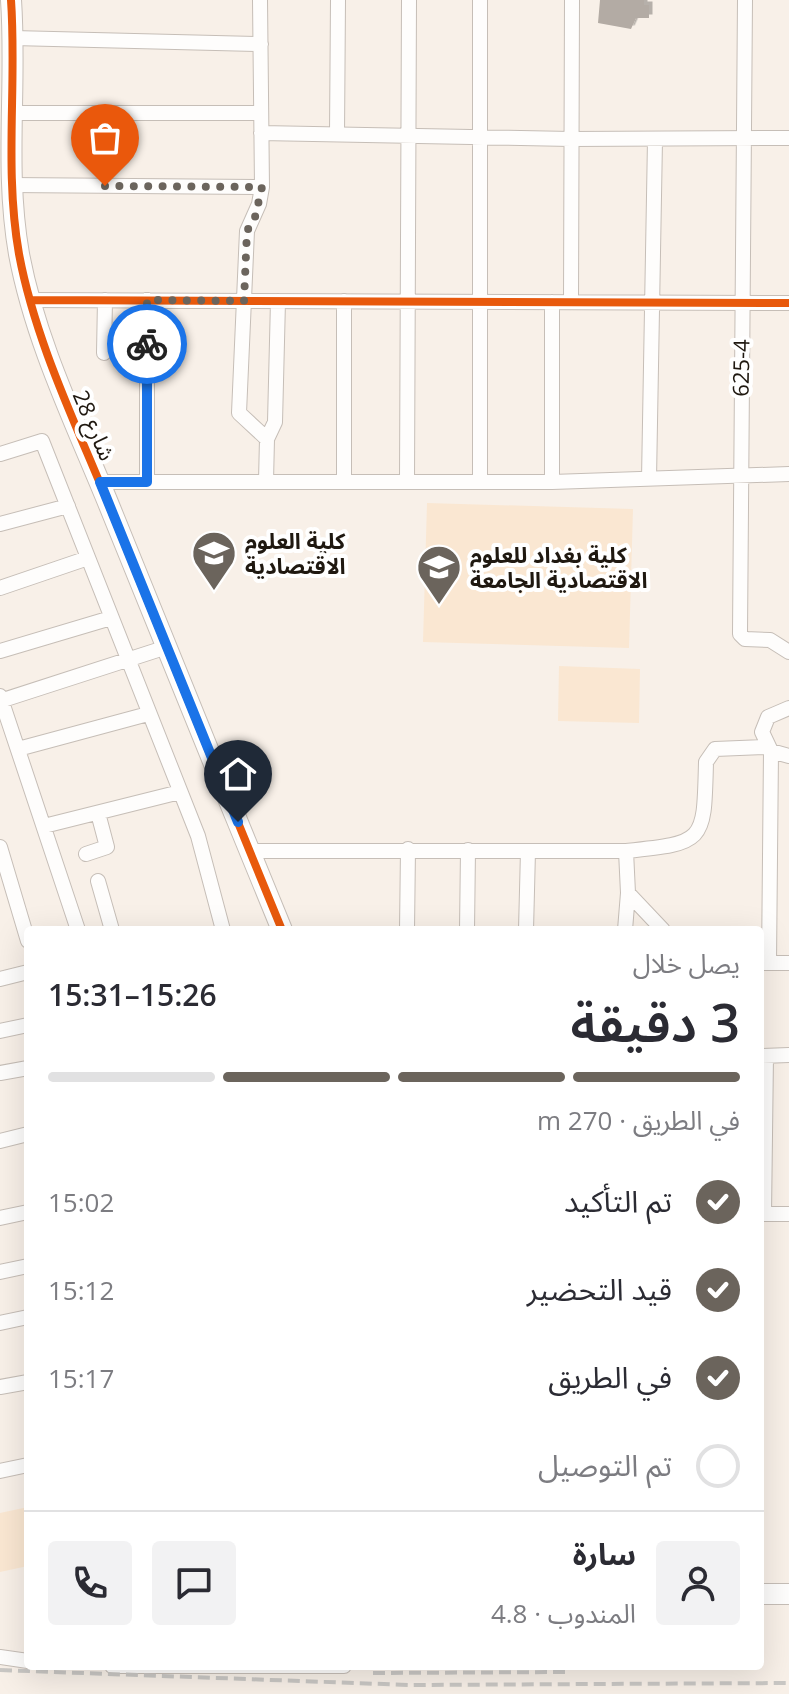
<!DOCTYPE html>
<html lang="ar">
<meta charset="utf-8">
<style>
:root{--surface:#fff;--page:#f2f2f3;--text:#2b2b33;--muted:#7c7c81;--line:#e1e1e2;--accent:#6b645c}
body{margin:0;font-family:"Open Sans","Noto Sans Arabic",sans-serif;background:var(--page);color:var(--text);direction:rtl;height:100vh;display:flex;flex-direction:column;font-size:30px;white-space:nowrap}
*{box-sizing:border-box;margin:0}
p{font-size:26px;color:var(--muted)}
.icon{flex:none;width:44px;height:44px;fill:none;stroke:currentColor;stroke-width:2;stroke-linecap:round;stroke-linejoin:round}
.map{position:relative;flex:1;overflow:hidden;direction:ltr}
.drawer{position:absolute;left:24px;top:926px;width:740px;height:744px;display:flex;flex-direction:column;background:var(--surface);border-radius:8px;box-shadow:0 8px 32px #0002;direction:rtl}
.drawer>*{flex:none}
.pin{position:absolute;display:grid;place-items:center;width:68px;height:68px;color:#fff;margin:-82px -34px;border-radius:50% 50% 50% 0;rotate:-45deg;box-shadow:0 0 8px #0007}
.pin .icon{rotate:45deg}
.courier{position:absolute;display:grid;place-items:center;width:80px;height:80px;margin:-40px;border:6px solid #1a73e8;border-radius:50%;background:#fff;color:#222;box-shadow:0 2px 10px #0007}
.head em{font-style:normal;font-weight:600}
.head div{display:flex;flex-direction:column-reverse}
.head{display:flex;align-items:center;justify-content:space-between;height:136px;padding:0 24px}
h1{font-size:52px;font-weight:600;line-height:60px}
.bar{display:grid;grid-template-columns:repeat(4,1fr);gap:12px 8px;align-content:center;height:96px;padding:0 24px}
.bar i{height:10px;border-radius:6px;background:var(--line)}
.bar .active{background:var(--accent)}
.bar p{grid-column:span 4}
.line{display:flex;align-items:center;gap:20px;padding:0 24px;border-top:2px solid var(--line)}
.line div{flex:1}
.round{display:grid;place-items:center;flex:none;width:84px;height:84px;border-radius:8px;background:var(--page)}
ol{padding:0 24px;list-style:none}
li{display:flex;align-items:center;gap:24px;height:88px}
li p{margin-inline-start:auto}
li .icon{padding:8px;border-radius:50%;background:var(--accent);color:#fff;stroke-width:4}
li:last-child{color:var(--muted)}
li i{width:44px;height:44px;border:4px solid var(--line);border-radius:50%}
.map>svg:first-child{display:block}
.green{fill:#fae7d2}
.building{fill:#b3aba4;filter:url(#shadow)}
.lines{fill:none;stroke-linecap:round;stroke-linejoin:round}
.street-casing{stroke:#c6beb7;stroke-width:16}
.secondary-casing{stroke:#c6beb7;stroke-width:22}
.street{stroke:#fefdfc;stroke-width:14}
.secondary{stroke:#fefdfc;stroke-width:20}
.rail{stroke:#c9c7c4;stroke-width:4;stroke-dasharray:12 6;stroke-linecap:butt}
.cycleway-casing{stroke:#fff;stroke-width:13}
.cycleway{stroke:#e8590c;stroke-width:8}
.done{stroke:#6b645c;stroke-width:8;stroke-dasharray:0 14.4}
.route{stroke:#1a73e8;stroke-width:10}
.labels{text-anchor:middle;dominant-baseline:central;stroke-width:8;stroke-linejoin:round;paint-order:stroke}
.street-label{font-size:22px;fill:#1f1810;stroke:#fff}
.poi-label{font-size:22px;font-weight:bold;fill:#1f1810;stroke:#fff;text-anchor:start}
</style>
<div class="map">
<svg width="789" height="1694" viewBox="0 0 789 1694">
<defs>
<filter id="shadow"><feDropShadow dx="3.5" dy="-3.5" stdDeviation="0" flood-color="#0004"/></filter>
</defs>
<rect width="100%" height="100%" fill="#f8f0e8"/>
<path class="green" d="M427 503 633 509 629 648 423 642Z
M559 666 640 669 639 723 558 721Z
M28 1507V1566L0 1572V1513Z"/>
<path class="building" d="M600 0H644V5H649V18H636L631 29 598 23Z"/>
<g class="lines">
<g class="street-casing">
<path id="street" d="M260 0 262 187 259 204 247 231 239 413 267 439
M745 0 740 634 745 639 770 640 789 652
M13 38 261 44
M12 113H261
M261 133 571 139 789 138
M337 134 338 0
M10 185 262 187
M31 300 789 303
M344 301V482
M571 302 572 0
M104 353 105 300
M0 454 42 441 198 836 223 930
M649 479 655 140
M266 481 267 439 275 422 278 301
M100 482H552L789 474
M147 482V300
M407 482 409 0
M480 482V0
M552 482V302
M0 524 68 506
M0 588 88 558
M0 651 111 618
M0 696 78 930
M0 701 167 647
M789 708 768 717 762 732 771 751 789 756
M18 749 148 714
M44 826 180 792
M0 847 28 941
M250 851H626C706 843 704 842 706 762L715 749 767 747
M86 854 107 847 98 813
M98 881 112 930
M628 893 663 930
M407 930 408 849
M467 930 468 850
M526 930 528 851
M625 930 628 893 626 851
M760 963H789
M769 963 771 751
M0 979 28 972
M0 1031 28 1025
M760 1056 789 1055
M0 1073 28 1068
M0 1141 28 1134
M760 1214H789
M764 1214 766 1056
M0 1218 28 1212
M0 1272 28 1266
M0 1323 28 1317
M0 1387 28 1382
M0 1471 28 1465
M0 1657 28 1661
M112 1666H344"/>
</g>
<g class="secondary-casing">
<path id="secondary" d="M11 0C17 85 4 169 19 254 36 345 79 430 113 515 169 653 225 792 282 930
M760 1594H789"/>
</g>
<use href="#street" class="street"/>
<use href="#secondary" class="secondary"/>
<path class="rail" d="M0 1670 409 1685 789 1683
M373 1673 569 1672"/>
<g class="cycleway-casing">
<path id="cycleway" d="M11 0C17 85 4 169 19 254 36 345 79 430 113 515 169 653 225 792 282 930
M31 300 789 303"/>
</g>
<use href="#cycleway" class="cycleway"/>
</g>
<g class="lines">
<path class="done" d="M105 186 262 187 255 217 247 231 244 301 147 300V344"/>
<path class="route" d="M147 344V482H100L238 822"/>
</g>
<defs>
<g id="university-pin" transform="scale(2.3)"><path d="M0 17L-7.5 6A9.5 9.5 0 1 1 7.5 6Z" fill="#6b645c" stroke="#fff"/><path d="M0-5L7-2L0 1L-7-2ZM-4 1L0 2.5L4 1V4Q0 6-4 4Z" fill="#fff"/></g>
</defs>
<g fill-rule="evenodd">
<use href="#university-pin" x="214" y="553"/>
<use href="#university-pin" x="439" y="567"/>
</g>
<g class="labels">
<g class="street-label">
<text transform="translate(740 368) rotate(-89)">625-4</text>
<text transform="translate(95 425) rotate(67)">شارع 28</text>
</g>
<g class="poi-label">
<text x="245" y="540">كلية العلوم<tspan x="245" dy="25">الاقتصادية</tspan></text>
<text x="470" y="554">كلية بغداد للعلوم<tspan x="470" dy="25">الاقتصادية الجامعة</tspan></text>
</g>
</g>
</svg>
<div class="pin" style="left:105px;top:186px;background:#ea580c"><svg class="icon" aria-label="bag" viewBox="0 0 24 24"><path d="M5 8h14l-1 12H6zM9 8a3 3 0 0 1 6 0"/></svg></div>
<div class="pin" style="left:238px;top:822px;background:#1f2937"><svg class="icon" aria-label="home" viewBox="0 0 24 24"><path d="M3 11l9-7 9 7M6 9v11h12V9"/></svg></div>
<div class="courier" style="left:147px;top:344px"><svg class="icon" aria-label="bike" viewBox="0 0 24 24"><circle cx="6" cy="16" r="4"/><circle cx="18" cy="16" r="4"/><path d="M6 16l4-8h5l3 8M10 8l3 8H6M13 5h3"/></svg></div>
<section class="drawer">
<div class="head"><div><h1>3 دقيقة</h1><p>يصل خلال</p></div><em>15:26–15:31</em></div>
<div class="bar"><i class="active"></i><i class="active"></i><i class="active"></i><i></i><p>في الطريق · 270 m</p></div>
<ol>
<li><svg class="icon" aria-label="check" viewBox="0 0 24 24"><path d="M5 12l5 5 9-10"/></svg>تم التأكيد<p>15:02</p></li>
<li><svg class="icon" aria-label="check" viewBox="0 0 24 24"><path d="M5 12l5 5 9-10"/></svg>قيد التحضير<p>15:12</p></li>
<li><svg class="icon" aria-label="check" viewBox="0 0 24 24"><path d="M5 12l5 5 9-10"/></svg>في الطريق<p>15:17</p></li>
<li><i></i>تم التوصيل</li>
</ol>
<div class="line" style="height:144px"><a class="round"><svg class="icon" aria-label="person" viewBox="0 0 24 24"><circle cx="12" cy="8" r="4"/><path d="M4 21q1-7 8-7t8 7"/></svg></a><div><b>سارة</b><p>المندوب · 4.8</p></div><a class="round"><svg class="icon" aria-label="chat" viewBox="0 0 24 24"><path d="M4 5h16v11H9l-5 4z"/></svg></a><a class="round"><svg class="icon" aria-label="phone" viewBox="0 0 24 24"><path d="M5 4h4l2 5-3 2q2 4 5 5l2-3 5 2v4C11 20 4 13 5 4z"/></svg></a></div>
</section>
</div>
